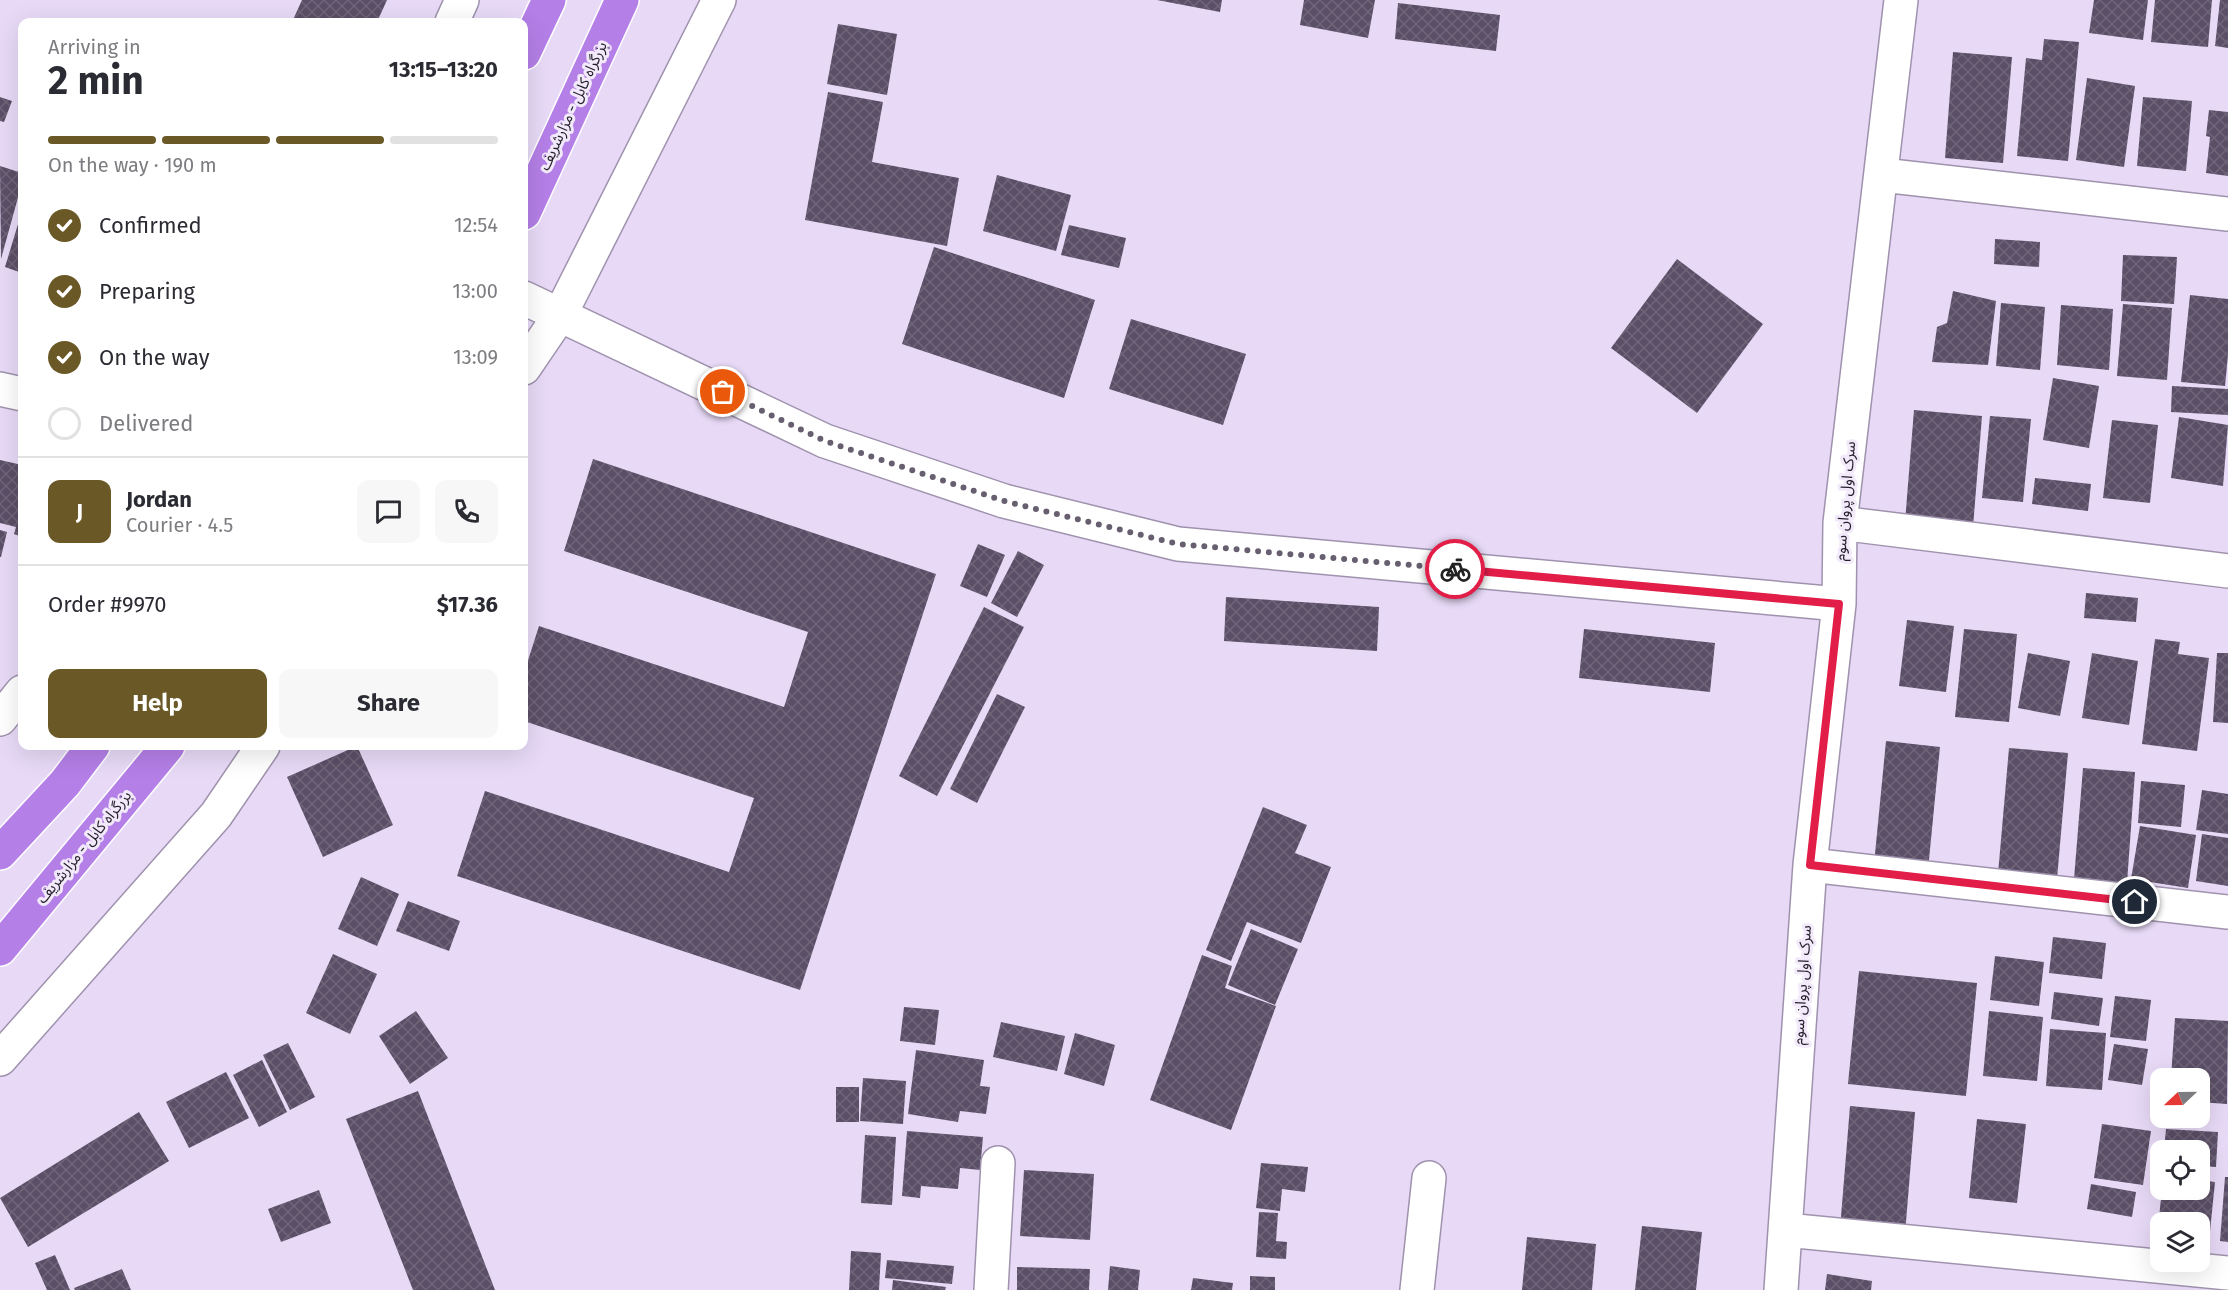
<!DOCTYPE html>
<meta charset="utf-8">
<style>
:root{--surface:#fff;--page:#f7f7f7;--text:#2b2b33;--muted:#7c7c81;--line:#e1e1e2;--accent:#6a5826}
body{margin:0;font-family:"Fira Sans","Noto Sans Arabic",sans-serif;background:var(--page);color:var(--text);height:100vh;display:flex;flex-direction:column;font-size:22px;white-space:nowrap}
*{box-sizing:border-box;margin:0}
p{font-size:20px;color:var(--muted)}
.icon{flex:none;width:33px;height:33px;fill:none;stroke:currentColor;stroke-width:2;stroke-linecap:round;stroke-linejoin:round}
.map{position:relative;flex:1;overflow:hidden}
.panel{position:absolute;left:18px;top:18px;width:510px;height:732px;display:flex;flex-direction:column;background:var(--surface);border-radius:12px;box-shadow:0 6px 24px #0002}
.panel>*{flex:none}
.needle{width:39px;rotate:248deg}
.fabs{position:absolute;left:2150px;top:1068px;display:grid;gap:12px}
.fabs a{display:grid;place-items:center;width:60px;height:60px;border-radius:12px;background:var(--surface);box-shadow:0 6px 24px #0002;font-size:30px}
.pin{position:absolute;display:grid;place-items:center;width:51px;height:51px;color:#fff;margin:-26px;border:3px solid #fff;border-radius:50%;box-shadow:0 2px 6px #0007}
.courier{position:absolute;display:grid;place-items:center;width:60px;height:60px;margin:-30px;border:4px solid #e11d48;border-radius:50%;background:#fff;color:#222;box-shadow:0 2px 8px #0007}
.head em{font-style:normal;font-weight:700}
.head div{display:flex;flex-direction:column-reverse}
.head{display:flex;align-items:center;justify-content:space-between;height:102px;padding:0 30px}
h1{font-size:39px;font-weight:700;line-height:45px}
.bar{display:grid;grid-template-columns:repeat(4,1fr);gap:9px 6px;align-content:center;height:72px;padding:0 30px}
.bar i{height:8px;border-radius:4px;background:var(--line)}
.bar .active{background:var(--accent)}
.bar p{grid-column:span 4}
.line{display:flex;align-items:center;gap:15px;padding:0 30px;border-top:2px solid var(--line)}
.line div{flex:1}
.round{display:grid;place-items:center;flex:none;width:63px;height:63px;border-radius:12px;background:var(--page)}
ol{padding:0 30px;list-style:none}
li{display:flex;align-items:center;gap:18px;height:66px}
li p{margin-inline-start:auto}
li .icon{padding:6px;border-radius:50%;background:var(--accent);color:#fff;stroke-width:4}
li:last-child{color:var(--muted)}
li i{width:33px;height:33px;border:3px solid var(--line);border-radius:50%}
.action{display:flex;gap:12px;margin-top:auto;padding:12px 30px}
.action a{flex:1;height:69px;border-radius:12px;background:var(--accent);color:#fff;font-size:24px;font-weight:700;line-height:69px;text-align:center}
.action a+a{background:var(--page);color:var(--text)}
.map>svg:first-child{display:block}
.building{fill:url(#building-cross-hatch)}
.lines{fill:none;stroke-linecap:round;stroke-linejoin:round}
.street-casing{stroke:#9f92ad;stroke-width:36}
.highway-casing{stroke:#fff;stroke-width:36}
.street{stroke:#fff;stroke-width:33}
.highway{stroke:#b47fe7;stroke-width:33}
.done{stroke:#675f70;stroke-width:6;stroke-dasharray:0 10.8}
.route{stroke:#e11d48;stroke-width:8}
.labels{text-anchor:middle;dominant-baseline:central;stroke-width:6;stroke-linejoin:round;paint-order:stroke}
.street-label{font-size:15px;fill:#221d27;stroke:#f2eafb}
</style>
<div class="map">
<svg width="2228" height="1290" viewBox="0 0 2228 1290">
<defs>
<pattern id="building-cross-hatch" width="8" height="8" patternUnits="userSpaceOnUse" patternTransform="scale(1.5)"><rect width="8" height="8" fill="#5b4f67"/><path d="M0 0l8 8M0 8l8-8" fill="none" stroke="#6f6578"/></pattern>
</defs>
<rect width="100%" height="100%" fill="#e8daf7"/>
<path class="building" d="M302 0H387L377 22H292Z
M1157 0H1222L1220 12Z
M1304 0H1375L1368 38 1300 25Z
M2094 0H2148L2143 40 2089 33Z
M2155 0H2212L2208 47 2151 42Z
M2220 0H2228V48L2215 46Z
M1398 3 1500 15 1496 51 1395 39Z
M838 24 897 34 887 95 827 84Z
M2044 39 2079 42 2068 161 2017 156 2026 58 2042 60Z
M1953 52 2012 57 2003 163 1945 158Z
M2087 78 2135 86 2124 167 2076 160Z
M828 92 883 102 872 162 959 178 947 246 805 220Z
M0 97 12 101 4 122 0 121Z
M2143 97 2192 101 2186 171 2137 166Z
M2209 110 2228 112V176L2206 173 2210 137 2206 136Z
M0 166 22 173V183L1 259Z
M997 175 1071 195 1056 251 983 231Z
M22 211V273L5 267Z
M1069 225 1126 238 1119 268 1061 255Z
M1995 239 2040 242 2039 267 1994 264Z
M934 247 1095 300 1064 398 902 344Z
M2123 255 2177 257 2174 304 2121 301Z
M1677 259 1763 324 1697 413 1611 348Z
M1953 291 1996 301 1988 365 1932 362 1937 327 1947 323Z
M2190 295 2228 299V355L2225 386 2181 382Z
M2001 303 2045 307 2040 370 1996 366Z
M2123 304 2172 308 2167 380 2117 376Z
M2061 305 2113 309 2109 370 2057 365Z
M1131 319 1246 354 1223 425 1109 389Z
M2053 378 2099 386 2089 448 2043 440Z
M2172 386 2228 389V415L2171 412Z
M1914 410 1982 416 1973 527 1905 522Z
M1990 416 2031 419 2023 502 1982 498Z
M2179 417 2228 425 2223 486 2171 478Z
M2112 420 2158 425 2150 503 2103 498Z
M593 459 936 574 800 990 457 876 485 791 729 872 754 798 524 721V673L539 626 784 707 808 632 564 551Z
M0 460 22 465V537L14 534 16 527 0 523Z
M2035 478 2091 484 2088 511 2032 504Z
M0 530 7 532 1 557H0Z
M978 544 1005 555 987 597 960 586Z
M1018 551 1044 565 1017 617 991 603Z
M2086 593 2138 598 2136 622 2084 618Z
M1226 597 1379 607 1377 651 1224 641Z
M984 607 1024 627 937 796 899 776Z
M1907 620 1954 626 1946 692 1899 686Z
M1584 629 1715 643 1710 692 1579 678Z
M1964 629 2017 634 2009 722 1955 717Z
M2155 639 2180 642 2178 654 2209 658 2197 751 2142 744Z
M2028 653 2070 661 2060 716 2018 708Z
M2092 653 2138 661 2129 725 2082 718Z
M2217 653H2228V723L2213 722Z
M997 694 1025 707 977 803 950 789Z
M1886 741 1940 747 1928 870 1874 864Z
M357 746 393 825 323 857 287 777Z
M2009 748 2068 753 2057 879 1998 874Z
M2083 768 2135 772 2127 883 2074 879Z
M2141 781 2185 785 2181 827 2138 823Z
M2202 790 2228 794V834L2196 830Z
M1263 807 1307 825 1295 853 1331 867 1301 943 1247 922 1231 961 1206 950Z
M2140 826 2196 835 2188 888 2131 879Z
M2202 834 2228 838V886L2196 881Z
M361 877 399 894 377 946 338 929Z
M408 901 460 921 449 951 396 931Z
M1251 929 1298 949 1275 1005 1228 985Z
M2053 937 2106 943 2102 979 2049 973Z
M333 954 377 974 350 1034 306 1013Z
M1202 955 1232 966 1225 988 1276 1006 1231 1130 1150 1100Z
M1995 956 2044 962 2039 1006 1990 1000Z
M1859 971 1977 983 1966 1096 1848 1084Z
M2054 992 2103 998 2099 1026 2051 1019Z
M2115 996 2151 1000 2146 1041 2110 1037Z
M904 1007 939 1010 935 1045 900 1041Z
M416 1011 448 1058 410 1084 379 1036Z
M1989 1011 2043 1017 2037 1081 1983 1076Z
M2175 1018 2228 1021 2227 1104 2199 1102V1078H2171Z
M1001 1022 1065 1036 1057 1071 993 1057Z
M2050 1029 2106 1033 2102 1090 2046 1086Z
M1075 1033 1115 1045 1104 1086 1064 1074Z
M288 1043 315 1097 290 1110 263 1055Z
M2114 1044 2148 1049 2142 1085 2108 1080Z
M916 1050 984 1060 980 1086 990 1087 986 1114 960 1111 958 1122 908 1114Z
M262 1060 287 1112 259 1127 233 1075Z
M226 1072 249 1118 189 1148 166 1102Z
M863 1078 906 1081 903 1124 860 1121Z
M836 1087H859V1122H836Z
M418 1091 495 1290H413L346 1119Z
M1850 1106 1915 1112 1905 1234 1840 1229Z
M139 1112 169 1161 28 1247 0 1198Z
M1977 1119 2026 1124 2017 1203 1969 1198Z
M2102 1124 2151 1131 2143 1185 2094 1178Z
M2166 1129 2218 1132 2216 1167 2199 1166V1150H2164Z
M907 1131 983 1137 980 1170 960 1168 958 1189 921 1186 920 1198 902 1196Z
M865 1135 896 1137 892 1205 861 1203Z
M1261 1163 1308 1167 1305 1192 1282 1189 1280 1211 1256 1208Z
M1024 1170 1094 1174 1090 1240 1020 1236Z
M2225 1177H2228V1242L2220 1241Z
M2199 1180 2215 1182 2209 1241 2199 1240V1222H2160V1235H2157L2162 1190H2199Z
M2091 1184 2136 1192 2132 1217 2087 1209Z
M319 1190 331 1223 281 1242 268 1209Z
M1259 1212 1278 1213 1276 1241 1287 1242 1286 1259 1256 1257Z
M1642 1226 1702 1232 1696 1290H1635Z
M1527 1237 1596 1244 1592 1290H1522Z
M851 1251 881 1253 879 1290H849Z
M55 1255 70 1290H47L35 1263Z
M887 1260 954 1266 952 1284 885 1278Z
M1110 1266 1140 1270 1138 1290H1108Z
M1017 1267 1090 1269 1089 1290H1017Z
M122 1269 131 1290H75L74 1288Z
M1827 1274 1872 1281 1871 1290H1825Z
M1250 1276 1275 1277V1290H1250Z
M1193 1278 1233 1283 1232 1290H1191Z
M893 1280 946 1287 945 1290H892Z"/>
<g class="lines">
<g class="street-casing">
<path id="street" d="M452 22 462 0
M1882 175 2228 214
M524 298 825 441 1004 501 1178 544 1839 604
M524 368 560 315 719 0
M0 389 22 394
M1840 523 2228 571
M0 719 22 692
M1810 865 2228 912
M0 1059 216 815 263 746
M1786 1230 2228 1273
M991 1290 998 1163
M1417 1290 1429 1178
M1781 1290 1810 865 1839 604 1840 523 1901 0"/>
</g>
<g class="highway-casing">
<path id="highway" d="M524 53 549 0
M524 213 622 0
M0 853 65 783 93 746
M0 949 168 746"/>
</g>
<use href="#street" class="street"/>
<use href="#highway" class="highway"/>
</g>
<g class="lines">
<path class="done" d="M723 392 825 441 1004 501 1178 544 1455 569"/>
<path class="route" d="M1455 569 1839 604 1810 865 2135 902"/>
</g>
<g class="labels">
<g class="street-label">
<text transform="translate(573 106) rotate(-65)">بزرگراه کابل - مزارشریف</text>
<text transform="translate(1845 501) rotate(-85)">سرک اول پروان سوم</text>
<text transform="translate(84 847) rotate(-51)">بزرگراه کابل - مزارشریف</text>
<text transform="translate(1802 985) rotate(-86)">سرک اول پروان سوم</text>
</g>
</g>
</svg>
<div class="fabs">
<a><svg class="needle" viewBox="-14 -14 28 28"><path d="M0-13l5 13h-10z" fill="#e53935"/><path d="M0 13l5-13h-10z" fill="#7c7c81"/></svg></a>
<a><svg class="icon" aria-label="locate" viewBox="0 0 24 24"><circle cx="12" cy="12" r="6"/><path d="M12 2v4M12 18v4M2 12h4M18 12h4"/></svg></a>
<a><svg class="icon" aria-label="layers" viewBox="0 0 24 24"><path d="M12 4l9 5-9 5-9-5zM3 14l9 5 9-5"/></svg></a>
</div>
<div class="pin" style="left:723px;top:392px;background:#ea580c"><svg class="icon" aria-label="bag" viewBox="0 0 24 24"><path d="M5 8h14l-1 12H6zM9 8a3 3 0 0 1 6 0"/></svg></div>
<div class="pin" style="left:2135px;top:902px;background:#1f2937"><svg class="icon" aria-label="home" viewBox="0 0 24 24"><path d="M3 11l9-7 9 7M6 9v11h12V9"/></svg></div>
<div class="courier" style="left:1455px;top:569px"><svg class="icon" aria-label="bike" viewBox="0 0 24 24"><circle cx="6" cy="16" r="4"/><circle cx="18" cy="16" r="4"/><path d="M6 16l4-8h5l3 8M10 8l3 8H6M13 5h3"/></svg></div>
<section class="panel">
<div class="head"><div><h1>2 min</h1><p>Arriving in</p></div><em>13:15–13:20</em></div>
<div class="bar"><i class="active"></i><i class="active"></i><i class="active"></i><i></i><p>On the way · 190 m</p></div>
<ol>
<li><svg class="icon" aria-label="check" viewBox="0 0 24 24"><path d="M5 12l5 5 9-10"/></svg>Confirmed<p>12:54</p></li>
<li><svg class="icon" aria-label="check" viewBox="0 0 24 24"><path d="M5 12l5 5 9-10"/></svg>Preparing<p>13:00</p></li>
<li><svg class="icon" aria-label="check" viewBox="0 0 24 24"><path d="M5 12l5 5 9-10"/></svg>On the way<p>13:09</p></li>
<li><i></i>Delivered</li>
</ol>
<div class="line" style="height:108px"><b class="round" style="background:var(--accent);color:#fff">J</b><div><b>Jordan</b><p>Courier · 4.5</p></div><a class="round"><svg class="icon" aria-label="chat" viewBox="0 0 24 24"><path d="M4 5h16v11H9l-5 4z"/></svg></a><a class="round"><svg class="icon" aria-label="phone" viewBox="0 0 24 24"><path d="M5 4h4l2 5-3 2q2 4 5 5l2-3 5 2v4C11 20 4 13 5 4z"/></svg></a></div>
<div class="line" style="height:78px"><div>Order #9970</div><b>$17.36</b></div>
<div class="action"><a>Help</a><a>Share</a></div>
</section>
</div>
